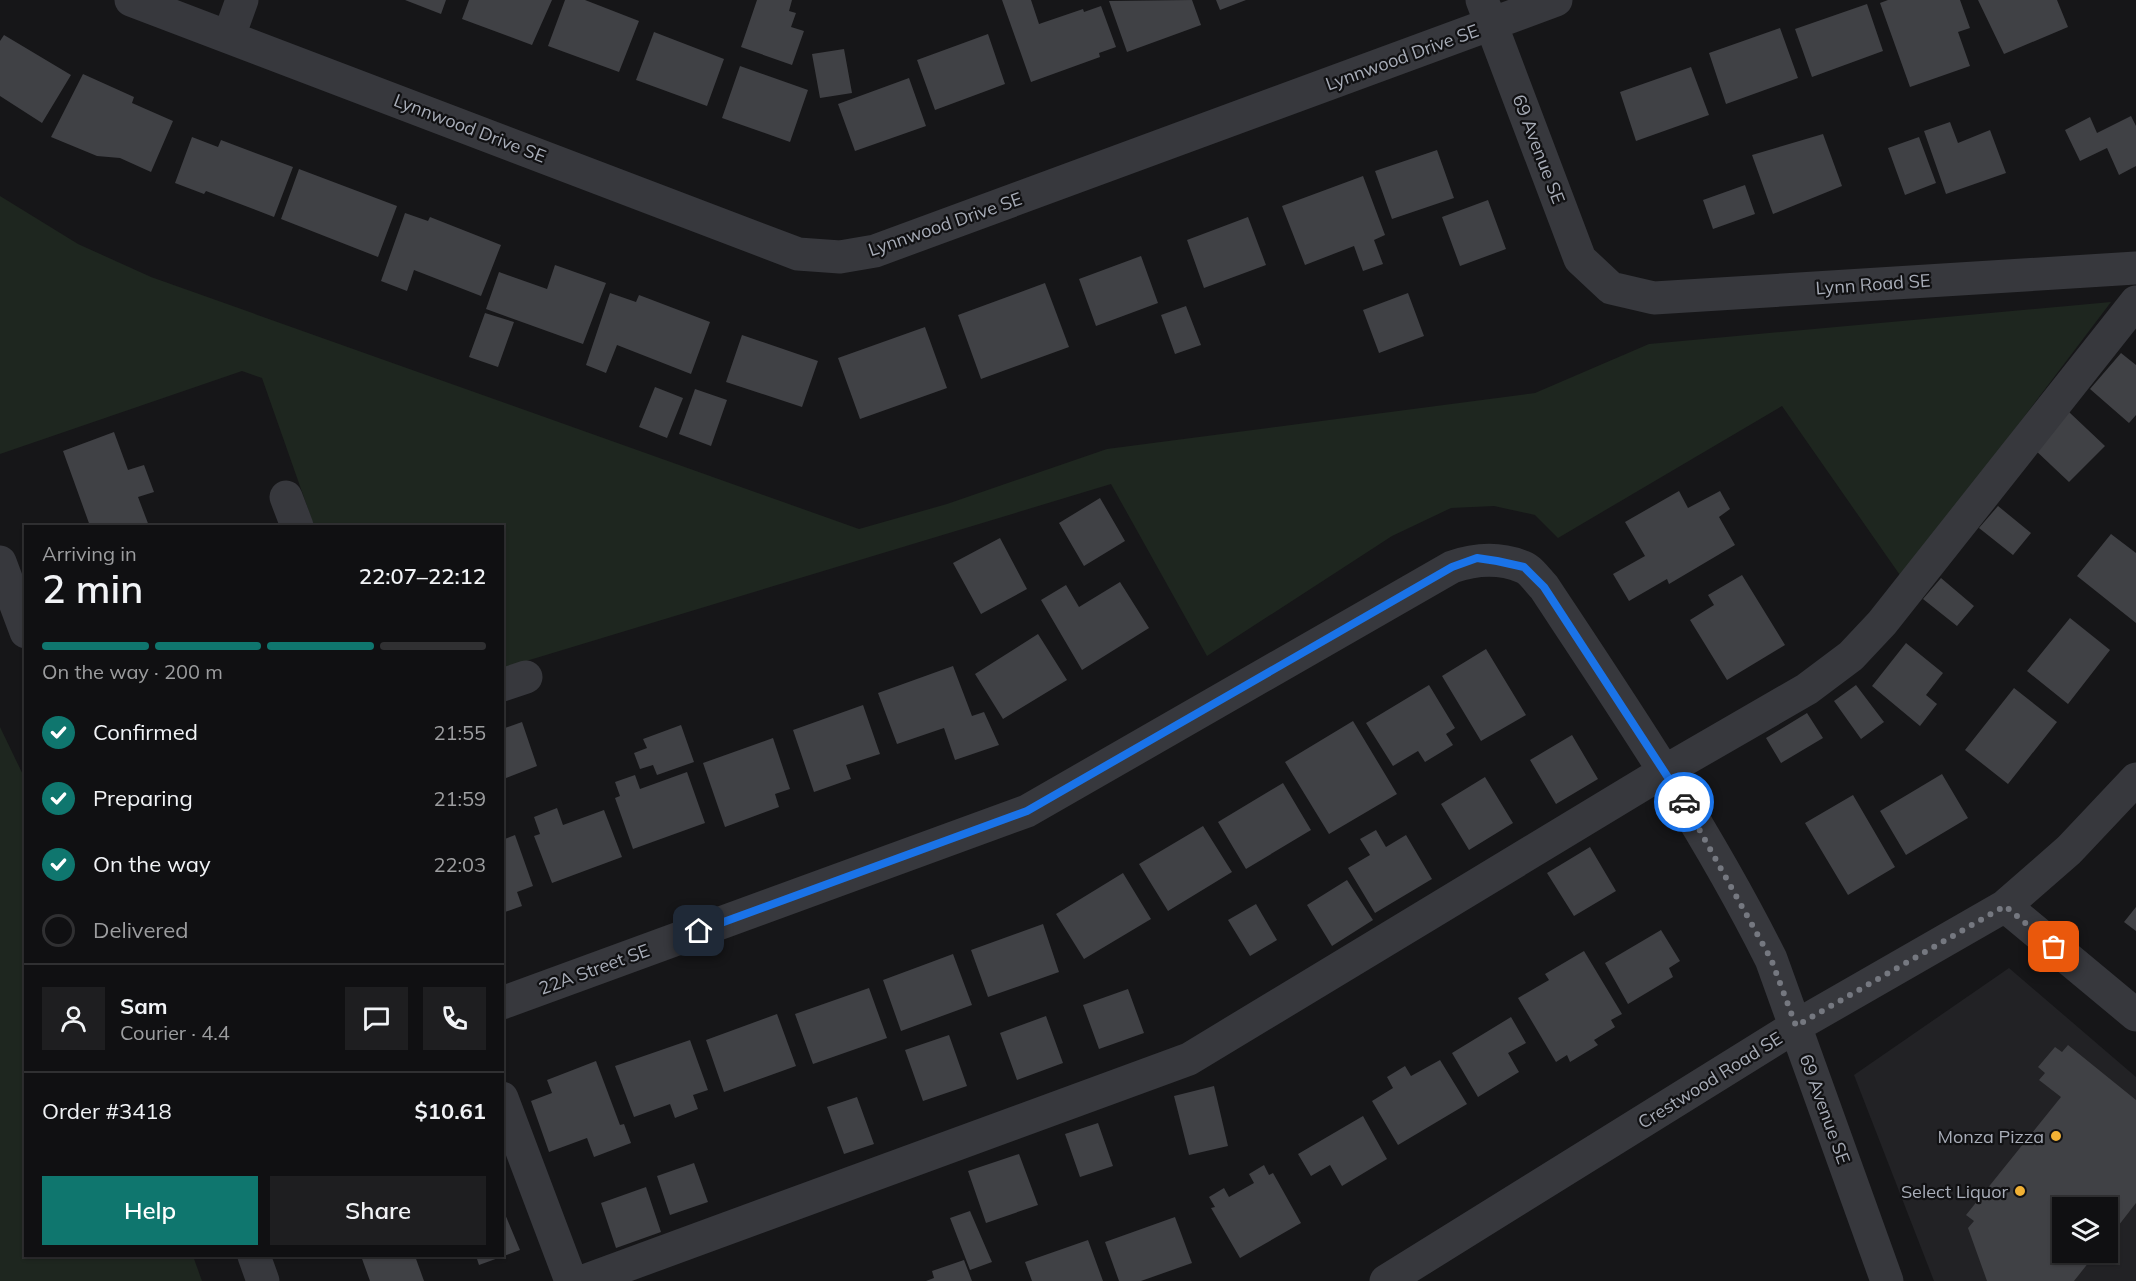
<!DOCTYPE html>
<meta charset="utf-8">
<style>
:root{--surface:#101012;--page:#1e1e20;--text:#f1f3f6;--muted:#9c9d9f;--line:#303032;--accent:#0f766e}
body{margin:0;font-family:Mulish,sans-serif;background:var(--page);color:var(--text);height:100vh;display:flex;flex-direction:column;font-size:22px;white-space:nowrap}
*{box-sizing:border-box;margin:0}
p{font-size:20px;color:var(--muted)}
.icon{flex:none;width:33px;height:33px;fill:none;stroke:currentColor;stroke-width:2;stroke-linecap:round;stroke-linejoin:round}
.map{position:relative;flex:1;overflow:hidden}
.side{position:absolute;left:24px;top:525px;width:480px;height:732px;display:flex;flex-direction:column;background:var(--surface);border-radius:0px;box-shadow:0 2px 4px #0004,0 0 0 2px var(--line)}
.side>*{flex:none}
.fabs{position:absolute;left:2052px;top:1197px;display:grid;gap:12px}
.fabs a{display:grid;place-items:center;width:66px;height:66px;border-radius:0px;background:var(--surface);box-shadow:0 2px 4px #0004,0 0 0 2px var(--line);font-size:30px}
.pin{position:absolute;display:grid;place-items:center;width:51px;height:51px;color:#fff;margin:-26px;border-radius:12px;box-shadow:0 3px 9px #0006}
.courier{position:absolute;display:grid;place-items:center;width:60px;height:60px;margin:-30px;border:4px solid #1a73e8;border-radius:50%;background:#fff;color:#222;box-shadow:0 2px 8px #0007}
.head em{font-style:normal;font-weight:600}
.head div{display:flex;flex-direction:column-reverse}
.head{display:flex;align-items:center;justify-content:space-between;height:102px;padding:0 18px}
h1{font-size:39px;font-weight:600;line-height:45px}
.bar{display:grid;grid-template-columns:repeat(4,1fr);gap:9px 6px;align-content:center;height:72px;padding:0 18px}
.bar i{height:8px;border-radius:4px;background:var(--line)}
.bar .active{background:var(--accent)}
.bar p{grid-column:span 4}
.line{display:flex;align-items:center;gap:15px;padding:0 18px;border-top:2px solid var(--line)}
.line div{flex:1}
.round{display:grid;place-items:center;flex:none;width:63px;height:63px;border-radius:0px;background:var(--page)}
ol{padding:0 18px;list-style:none}
li{display:flex;align-items:center;gap:18px;height:66px}
li p{margin-inline-start:auto}
li .icon{padding:6px;border-radius:50%;background:var(--accent);color:#fff;stroke-width:4}
li:last-child{color:var(--muted)}
li i{width:33px;height:33px;border:3px solid var(--line);border-radius:50%}
.action{display:flex;gap:12px;margin-top:auto;padding:12px 18px}
.action a{flex:1;height:69px;border-radius:0px;background:var(--accent);color:#fff;font-size:24px;font-weight:600;line-height:69px;text-align:center}
.action a+a{background:var(--page);color:var(--text)}
.map>svg:first-child{display:block}
.built{fill:#222225;fill-rule:evenodd}
.green{fill:#1e261f}
.building{fill:#404145}
.lines{fill:none;stroke-linecap:round;stroke-linejoin:round}
.minor{stroke:#37383d;stroke-width:33}
.done{stroke:#757880;stroke-width:6;stroke-dasharray:0 10.8}
.route{stroke:#1a73e8;stroke-width:8}
.poi-dot{fill:#f2b134;stroke:#111113;stroke-width:2}
.labels{text-anchor:middle;dominant-baseline:central;stroke-width:4.5;stroke-linejoin:round;paint-order:stroke}
.street-label{font-size:18px;fill:#a8adb8;stroke:#111113}
.poi-label{font-size:18px;fill:#a8adb8;stroke:#111113;text-anchor:end}
</style>
<div class="map">
<svg width="2136" height="1281" viewBox="0 0 2136 1281">
<rect width="100%" height="100%" fill="#161618"/>
<path class="built" d="M2009 968 2136 1077V1281H1934L1854 1075ZM2062 1208H2108V1252H2062Z"/>
<path class="green" d="M0 196 78 244 151 277 859 529 947 504 1107 449 1535 393 1649 344 2111 302 1902 578 1782 406 1558 538 1535 515 1494 506 1451 508 1392 536 1207 656 1111 484 503 668 502 526H314L262 378 242 371 0 454Z
M0 727 26 781V1256H193L202 1281H0Z"/>
<path class="building" d="M405 0H446L441 14Z
M469 0H552L532 45 462 19Z
M565 0H585L639 21 619 72 548 46Z
M757 0H792L789 11 796 13 791 27 804 31 792 65 741 47Z
M1002 0H1031L1039 24 1083 9 1084 12 1101 6 1116 47 1099 53 1100 57 1031 82Z
M1192 0 1201 25 1127 52 1109 1Z
M1216 0H1246L1220 10Z
M1888 0H1960L1970 28 1958 32 1970 66 1910 87 1880 3Z
M1978 0H2057L2068 27 2004 54Z
M1867 4 1883 51 1812 77 1795 29Z
M1780 28 1798 78 1726 104 1709 53Z
M654 32 724 59 707 106 636 80Z
M988 34 1005 84 935 110 917 60Z
M4 35 71 75 42 123 0 96V41Z
M844 49 852 93 820 98 812 54Z
M740 66 808 90 790 142 722 118Z
M1691 67 1709 115 1636 141 1620 92Z
M83 74 134 97 132 103 173 121 151 172 120 158 97 156 51 137Z
M909 78 926 126 855 151 838 104Z
M2131 116 2136 126V166L2119 175 2107 148 2080 161 2065 130 2090 117 2097 133Z
M1950 122 1958 143 1990 130 2006 173 1946 194 1924 131Z
M1823 134 1842 186 1773 214 1752 155Z
M192 137 218 147 221 140 293 167 274 217 206 191 204 194 175 183Z
M1919 137 1936 183 1905 195 1888 148Z
M1437 150 1454 198 1392 219 1375 171Z
M299 169 397 206 378 257 281 219Z
M1363 176 1385 235 1374 240 1383 264 1363 271 1354 246 1305 265 1282 206Z
M1745 185 1755 214 1713 229 1703 200Z
M1488 200 1506 249 1460 266 1442 217Z
M405 213 428 221 430 217 501 245 481 296 414 270 407 291 381 281Z
M1248 217 1266 265 1204 288 1187 240Z
M1141 256 1158 303 1096 326 1079 279Z
M555 265 606 283 583 344 486 309 499 272 547 289Z
M1045 283 1069 347 981 379 958 315Z
M610 293 636 302 639 295 710 322 691 374 617 345 606 373 586 365Z
M1408 293 1424 336 1379 353 1363 310Z
M1186 306 1201 345 1175 354 1161 315Z
M485 313 514 322 498 367 469 357Z
M925 327 947 388 860 419 838 358Z
M742 335 818 361 802 407 726 382Z
M2121 353 2136 365V415L2129 423 2090 389Z
M655 387 683 398 667 438 639 427Z
M695 389 727 400 711 446 679 434Z
M2069 412 2105 446 2069 482 2033 448Z
M114 432 128 470 144 465 154 492 138 497 149 526H90L63 451Z
M1679 491 1688 508 1720 491 1730 509 1719 517 1735 545 1669 584 1667 579 1629 601 1613 574 1645 556 1625 522Z
M1100 498 1125 541 1084 566 1059 523Z
M1998 506 2031 533 2013 555 1979 528Z
M2111 534 2136 553V623L2077 576Z
M1000 538 1027 589 981 614 953 563Z
M1742 575 1785 645 1727 680 1690 620 1714 605 1708 595Z
M1941 578 1974 606 1957 626 1923 599Z
M1120 582 1149 628 1082 670 1041 600 1066 585 1079 607Z
M2070 618 2110 650 2068 704 2027 671Z
M1038 634 1067 680 1003 719 975 674Z
M1906 643 1943 673 1926 695 1937 704 1920 726 1872 686Z
M1486 649 1526 715 1481 741 1442 676Z
M953 666 972 716 984 712 999 745 955 760 944 728 897 744 878 693Z
M1429 685 1455 728 1446 734 1453 745 1425 762 1418 751 1393 766 1366 723Z
M1856 685 1884 722 1861 739 1834 701Z
M2014 688 2057 722 2008 784 1965 750Z
M863 705 880 754 846 765 851 779 814 792 793 730Z
M1807 713 1823 738 1781 763 1766 738Z
M1353 721 1397 794 1329 834 1285 762Z
M522 722 537 766 506 778 502 769V729Z
M681 725 694 762 657 775 653 765 640 769 634 753 647 748 643 739Z
M1572 735 1598 779 1556 804 1530 760Z
M773 738 790 789 775 794 779 807 725 827 703 763Z
M687 772 705 823 633 849 615 798 620 796 615 782 635 775 640 789Z
M1942 774 1968 818 1906 855 1880 811Z
M1485 777 1513 823 1469 850 1441 804Z
M1283 783 1311 830 1246 869 1218 822Z
M1853 795 1895 867 1848 895 1805 823Z
M557 808 563 825 604 810 622 857 552 883 534 836 540 834 534 817Z
M1203 826 1232 872 1168 911 1139 864Z
M1376 830 1386 847 1406 835 1432 879 1375 913 1348 868 1370 855 1360 839Z
M515 835 533 886 517 892 522 906 502 913V840Z
M1590 847 1616 891 1574 916 1547 873Z
M1123 873 1151 919 1084 959 1056 914Z
M1347 880 1373 920 1332 946 1307 905Z
M1256 904 1277 940 1250 956 1228 920Z
M2136 907V931L2124 922Z
M1043 924 1059 972 988 997 971 950Z
M1661 930 1680 961 1669 968 1673 977 1628 1004 1605 963Z
M1584 951 1622 1014 1611 1020 1615 1027 1594 1040 1598 1045 1570 1062 1567 1055 1556 1062 1518 998 1549 980 1545 974Z
M953 954 972 1005 901 1031 883 980Z
M869 988 887 1038 813 1064 795 1014Z
M1128 989 1144 1033 1099 1049 1083 1005Z
M777 1014 796 1066 724 1092 706 1040Z
M1046 1016 1063 1063 1017 1080 1000 1033Z
M1511 1017 1526 1043 1508 1053 1519 1072 1478 1097 1452 1053Z
M949 1035 967 1086 923 1101 905 1050Z
M690 1040 708 1090 693 1095 698 1109 675 1118 670 1104 634 1117 615 1066Z
M2068 1045 2136 1100V1203L2108 1239V1208H2062V1252H2097L2074 1281H1987L1968 1228 1974 1221 1966 1215 2061 1097 2039 1080 2045 1073 2038 1067 2055 1047 2062 1052Z
M1440 1060 1467 1104 1398 1145 1372 1101 1393 1088 1387 1077 1405 1066 1411 1076Z
M596 1061 620 1125 624 1124 631 1143 594 1157 587 1138 549 1152 531 1101 552 1093 547 1080Z
M1214 1086 1228 1146 1189 1155 1174 1096Z
M857 1097 874 1144 844 1154 827 1107Z
M1363 1116 1387 1159 1342 1186 1330 1165 1311 1176 1298 1154Z
M1098 1123 1113 1166 1080 1177 1065 1134Z
M1019 1154 1038 1205 986 1223 968 1171Z
M694 1163 708 1202 670 1215 657 1176Z
M1264 1165 1269 1175 1273 1173 1301 1223 1240 1258 1211 1208 1215 1207 1209 1197 1224 1188 1229 1197 1254 1183 1249 1174Z
M646 1187 661 1232 616 1248 601 1203Z
M502 1207 520 1250 479 1265 476 1256H502Z
M970 1211 992 1262 970 1270 950 1218Z
M1175 1217 1192 1263 1141 1281H1119L1105 1242Z
M1088 1240 1103 1281H1032L1025 1262Z
M361 1256H415L424 1281H370Z
M964 1260 972 1281H926L934 1278 932 1271Z"/>
<g class="lines">
<path class="minor" d="M131 0 798 254 840 257 875 251 1556 0
M1482 0 1580 259 1611 288 1654 298 2136 268
M229 36 242 0
M286 497 297 526
M0 562 26 632
M502 685 526 677
M2005 906 2136 1015
M502 1003 1027 811 1452 567C1475 559 1499 557 1523 567 1531 570 1538 581 1544 587 1624 708 1706 829 1771 959L1887 1281
M502 1098 571 1281
M254 1256 263 1281
M584 1281 1189 1059 1665 771 1807 689 1851 656 1882 623 2136 302
M1386 1281 1796 1026 2005 906 2069 850 2136 779"/>
</g>
<g class="lines">
<path class="done" d="M1684 802 1771 959 1796 1026 2005 906 2054 947"/>
<path class="route" d="M699 931 1027 811 1452 567 1477 558 1497 561 1524 567 1544 587 1684 802"/>
</g>
<g class="poi-dot">
<circle cx="2056" cy="1136" r="6"/>
<circle cx="2020" cy="1191" r="6"/>
</g>
<g class="labels">
<g class="street-label">
<text transform="translate(1402 57) rotate(-20)">Lynnwood Drive SE</text>
<text transform="translate(470 128) rotate(21)">Lynnwood Drive SE</text>
<text transform="translate(1539 149) rotate(69)">69 Avenue SE</text>
<text transform="translate(945 224) rotate(-19)">Lynnwood Drive SE</text>
<text transform="translate(1873 284) rotate(-4)">Lynn Road SE</text>
<text transform="translate(594 969) rotate(-20)">22A Street SE</text>
<text transform="translate(1710 1080) rotate(-32)">Crestwood Road SE</text>
<text transform="translate(1825 1109) rotate(70)">69 Avenue SE</text>
</g>
<g class="poi-label">
<text x="2044" y="1136">Monza Pizza</text>
<text x="2008" y="1191">Select Liquor</text>
</g>
</g>
</svg>
<div class="fabs">
<a><svg class="icon" aria-label="layers" viewBox="0 0 24 24"><path d="M12 4l9 5-9 5-9-5zM3 14l9 5 9-5"/></svg></a>
</div>
<div class="pin" style="left:2054px;top:947px;background:#ea580c"><svg class="icon" aria-label="bag" viewBox="0 0 24 24"><path d="M5 8h14l-1 12H6zM9 8a3 3 0 0 1 6 0"/></svg></div>
<div class="pin" style="left:699px;top:931px;background:#1f2937"><svg class="icon" aria-label="home" viewBox="0 0 24 24"><path d="M3 11l9-7 9 7M6 9v11h12V9"/></svg></div>
<div class="courier" style="left:1684px;top:802px"><svg class="icon" aria-label="car" viewBox="0 0 24 24"><path d="M5 17H2v-5l4-1 3-4h7l3 4 3 1v5h-3M9 17h6M6 11h13"/><circle cx="7" cy="17" r="2"/><circle cx="17" cy="17" r="2"/></svg></div>
<section class="side">
<div class="head"><div><h1>2 min</h1><p>Arriving in</p></div><em>22:07–22:12</em></div>
<div class="bar"><i class="active"></i><i class="active"></i><i class="active"></i><i></i><p>On the way · 200 m</p></div>
<ol>
<li><svg class="icon" aria-label="check" viewBox="0 0 24 24"><path d="M5 12l5 5 9-10"/></svg>Confirmed<p>21:55</p></li>
<li><svg class="icon" aria-label="check" viewBox="0 0 24 24"><path d="M5 12l5 5 9-10"/></svg>Preparing<p>21:59</p></li>
<li><svg class="icon" aria-label="check" viewBox="0 0 24 24"><path d="M5 12l5 5 9-10"/></svg>On the way<p>22:03</p></li>
<li><i></i>Delivered</li>
</ol>
<div class="line" style="height:108px"><a class="round"><svg class="icon" aria-label="person" viewBox="0 0 24 24"><circle cx="12" cy="8" r="4"/><path d="M4 21q1-7 8-7t8 7"/></svg></a><div><b>Sam</b><p>Courier · 4.4</p></div><a class="round"><svg class="icon" aria-label="chat" viewBox="0 0 24 24"><path d="M4 5h16v11H9l-5 4z"/></svg></a><a class="round"><svg class="icon" aria-label="phone" viewBox="0 0 24 24"><path d="M5 4h4l2 5-3 2q2 4 5 5l2-3 5 2v4C11 20 4 13 5 4z"/></svg></a></div>
<div class="line" style="height:78px"><div>Order #3418</div><b>$10.61</b></div>
<div class="action"><a>Help</a><a>Share</a></div>
</section>
</div>
